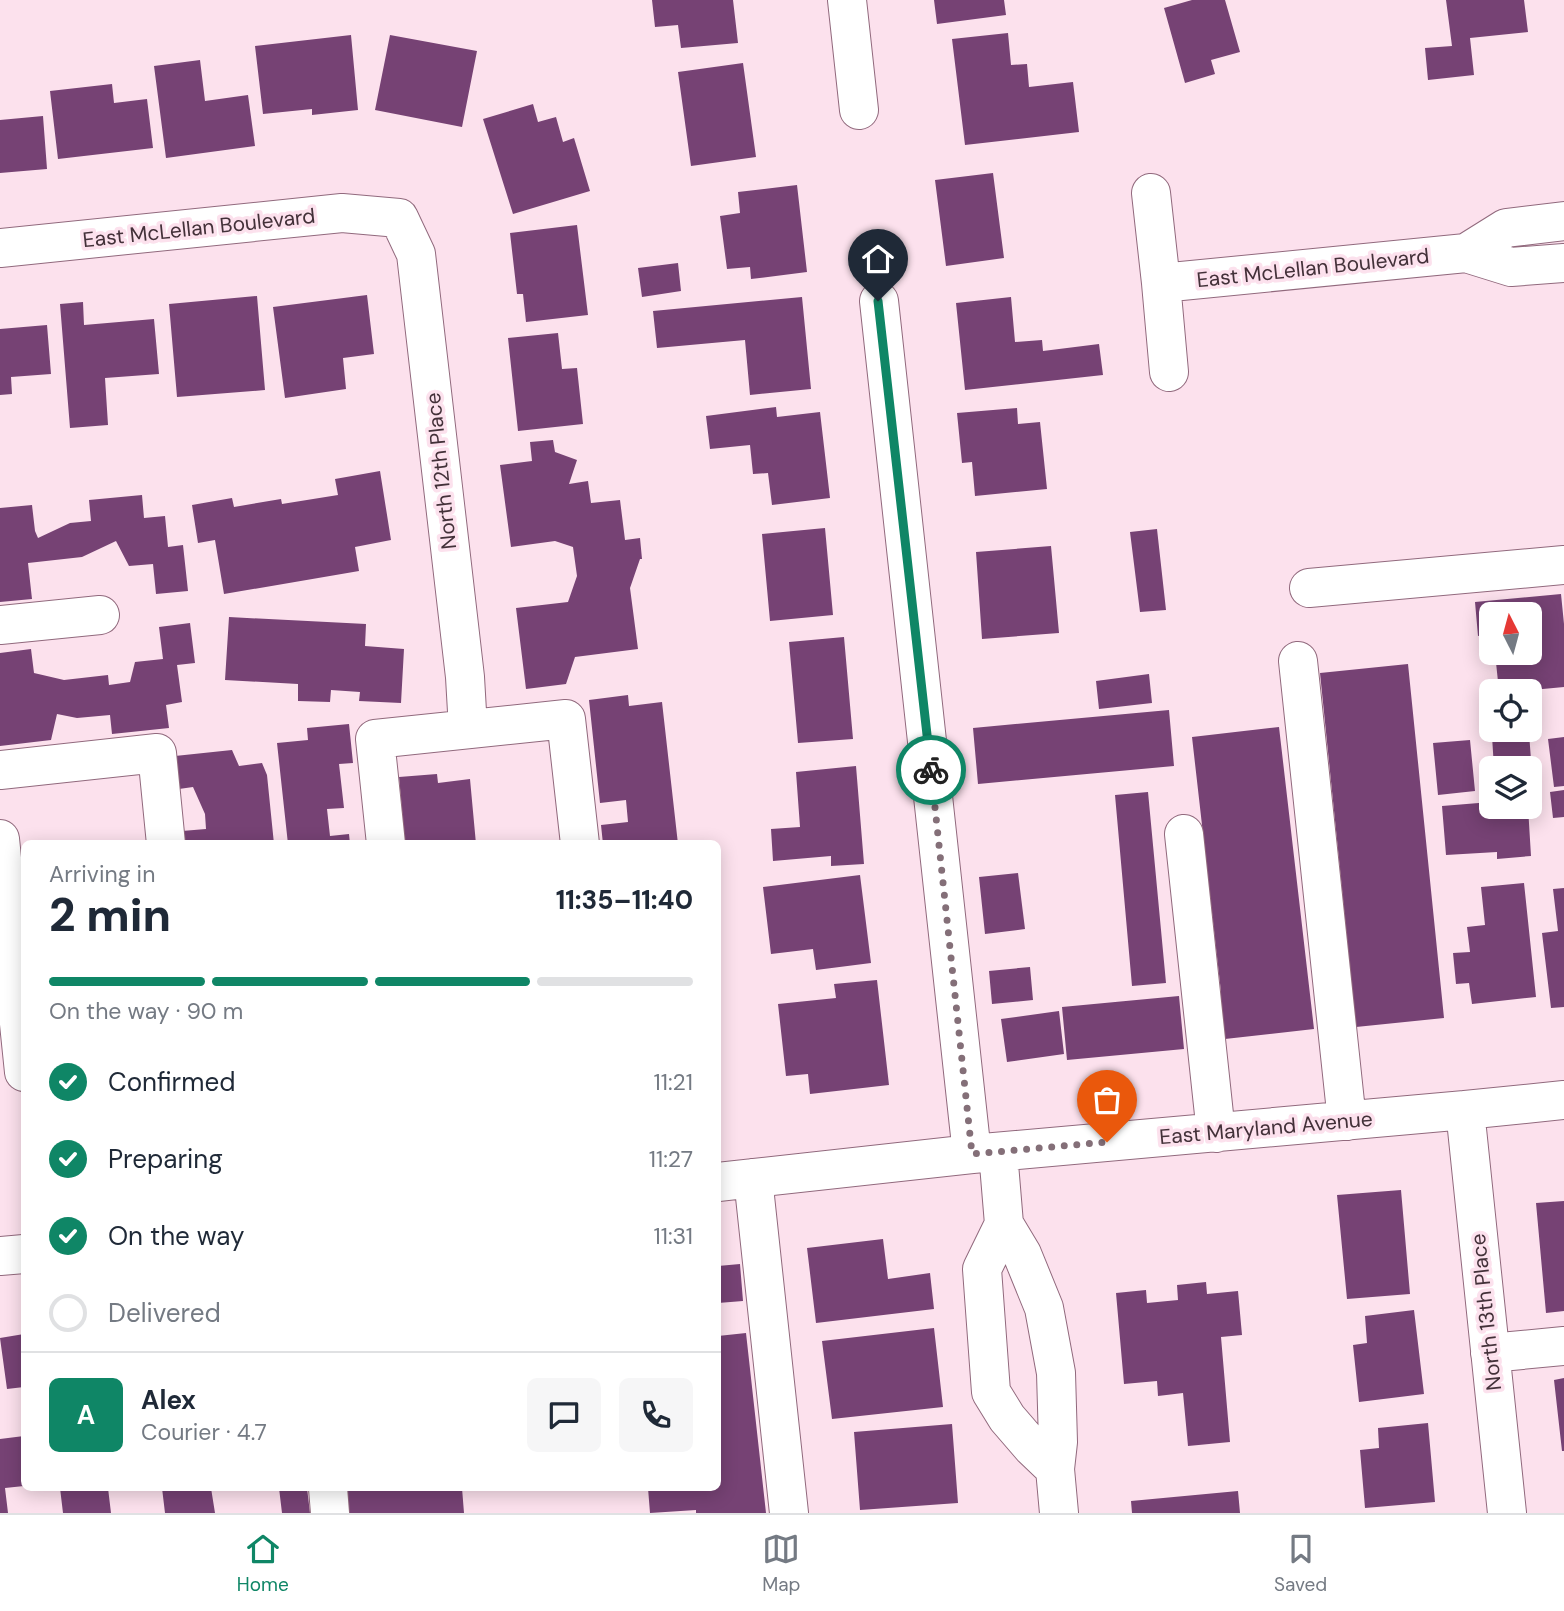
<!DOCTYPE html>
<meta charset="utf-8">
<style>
:root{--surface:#fff;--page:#f6f6f7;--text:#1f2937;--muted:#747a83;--line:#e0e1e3;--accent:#0f8666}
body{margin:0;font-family:"DM Sans",sans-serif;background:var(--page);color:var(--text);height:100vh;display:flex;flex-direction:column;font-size:26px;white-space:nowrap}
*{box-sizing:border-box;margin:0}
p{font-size:23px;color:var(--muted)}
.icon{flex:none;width:38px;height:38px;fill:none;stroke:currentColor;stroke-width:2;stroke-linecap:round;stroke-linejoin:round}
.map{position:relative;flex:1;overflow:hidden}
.sheet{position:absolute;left:21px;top:840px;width:700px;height:651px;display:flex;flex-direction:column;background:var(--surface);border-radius:10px;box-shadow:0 4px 18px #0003}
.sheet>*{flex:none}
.needle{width:46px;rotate:354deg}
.tools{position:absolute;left:1479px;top:602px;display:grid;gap:14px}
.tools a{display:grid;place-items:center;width:63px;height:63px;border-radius:10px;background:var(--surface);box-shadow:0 4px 18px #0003;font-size:35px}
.pin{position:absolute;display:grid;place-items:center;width:60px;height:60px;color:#fff;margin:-72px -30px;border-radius:50% 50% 50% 0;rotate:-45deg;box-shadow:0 0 7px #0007}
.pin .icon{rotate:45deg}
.courier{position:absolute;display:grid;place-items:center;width:70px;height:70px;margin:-35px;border:5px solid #0f8666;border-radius:50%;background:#fff;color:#222;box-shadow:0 2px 9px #0007}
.summary em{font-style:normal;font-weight:800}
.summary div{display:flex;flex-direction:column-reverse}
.summary{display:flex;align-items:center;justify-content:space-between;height:119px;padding:0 28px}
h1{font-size:46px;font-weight:800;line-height:52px}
.bar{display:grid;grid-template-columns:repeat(4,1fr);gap:10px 7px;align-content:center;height:84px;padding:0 28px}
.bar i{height:9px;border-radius:5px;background:var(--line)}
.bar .selected{background:var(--accent)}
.bar p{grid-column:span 4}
.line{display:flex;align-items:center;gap:18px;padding:0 28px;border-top:2px solid var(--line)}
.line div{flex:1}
.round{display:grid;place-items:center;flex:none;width:74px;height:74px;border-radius:10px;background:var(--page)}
ol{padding:0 28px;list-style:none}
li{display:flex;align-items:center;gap:21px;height:77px}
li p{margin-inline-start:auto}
li .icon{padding:7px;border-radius:50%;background:var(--accent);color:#fff;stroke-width:4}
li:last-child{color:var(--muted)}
li i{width:38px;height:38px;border:4px solid var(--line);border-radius:50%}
.dock{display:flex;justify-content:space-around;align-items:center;height:98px;border-top:2px solid var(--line);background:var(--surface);font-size:19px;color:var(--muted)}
.dock a{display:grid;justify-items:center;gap:4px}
.dock .selected{color:var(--accent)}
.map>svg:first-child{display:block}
.building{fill:#764274}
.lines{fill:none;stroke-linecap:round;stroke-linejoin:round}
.minor-casing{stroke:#91697d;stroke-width:40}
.minor{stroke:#fff;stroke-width:38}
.done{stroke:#846f78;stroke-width:7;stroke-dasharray:0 12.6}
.route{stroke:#0f8666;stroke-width:9}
.labels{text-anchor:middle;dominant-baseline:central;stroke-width:7;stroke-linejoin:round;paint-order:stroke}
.street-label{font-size:21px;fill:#433139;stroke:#fce1ed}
</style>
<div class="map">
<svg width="1564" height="1513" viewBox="0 0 1564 1513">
<rect width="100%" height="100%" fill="#fce1ed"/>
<path class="building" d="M652 0H733L738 43 681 48 678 25 655 27Z
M934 0H1004L1006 15 937 24Z
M1192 0H1225L1240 52 1211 60 1215 74 1185 83 1164 8Z
M1446 0H1524L1528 32 1470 38 1474 75 1428 80 1425 48 1452 46Z
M1008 33 1011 65 1027 64 1029 87 1073 82 1079 132 965 145 952 39Z
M351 35 358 110 312 115V109L263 114 255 46Z
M390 35 477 51 462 127 375 110Z
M200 60 205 101 248 95 255 146 166 158 154 66Z
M743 63 756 157 691 166 678 72Z
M112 84 114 103 147 99 153 148 58 159 50 91Z
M533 104 538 122 556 117 563 142 574 138 590 191 513 214 483 119Z
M43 116 47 169 0 173V120Z
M993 173 1004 258 946 266 935 180Z
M797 185 807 272 751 279 750 267 727 269 720 216 740 213 738 192Z
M577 225 588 315 526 322 523 294H517L510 233Z
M678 263 681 291 642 297 638 268Z
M367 295 374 354 343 358 346 389 285 398 273 307Z
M257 296 265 390 177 397 169 304Z
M802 297 811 389 750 395 745 340 657 348 653 311Z
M1011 297 1015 342 1042 340 1043 351 1099 344 1103 375 965 390 956 303Z
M83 302 84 325 154 319 159 374 105 378 108 425 70 428 60 304Z
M47 325 51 374 11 377 12 394 0 395V329Z
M558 333 562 369 577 368 583 424 518 431 508 338Z
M776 407 777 417 820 412 830 498 772 505 768 473 753 474 750 445 710 449 706 416Z
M1017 408 1018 424 1040 422 1047 489 975 496 972 462 962 463 957 413Z
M553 440 555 452 577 460 569 484 588 481 591 503 620 500 625 540 640 538 642 559H640L630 588 638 649 575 657 566 684 526 689 516 608 568 602 577 576 573 547 555 541 511 547 500 465 532 461 530 442Z
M380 471 391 540 355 547 359 571 224 594 215 540 198 543 192 505 232 498 234 507 281 499 282 504 338 495 335 479Z
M142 495 144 518 165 516 168 547 183 545 188 591 156 594 153 564 129 566 116 541 82 557 28 563 32 599 0 602V508L32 505 35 531 38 538 70 523 91 521 89 500Z
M825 528 833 615 770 621 762 534Z
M1157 529 1166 610 1140 612 1130 532Z
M1051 546 1059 633 982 639 976 552Z
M1561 594 1564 624V687L1522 691H1499L1495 653H1530V614H1491V634L1478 636 1475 602Z
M229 617 366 624 365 646 404 649 401 703 359 701 360 692 331 690 330 702 298 701V684L225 680Z
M190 623 195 663 177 665 182 702 166 705 169 728 112 734 110 715 77 718 57 714 51 740 0 746V653L31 649 34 673 64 680 108 675 109 685 130 682 135 662 163 659 159 627Z
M844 637 853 739 798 743 789 642Z
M1408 664 1444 1018 1356 1027 1320 673Z
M1149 674 1152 703 1099 709 1096 681Z
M628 695 629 706 662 702 678 844H603L601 825 628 822 626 800 600 803 589 700Z
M1169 710 1174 766 978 784 973 728Z
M349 724 353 763 339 764 344 808 327 809 330 836 349 834 350 844H288L277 743 308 740 307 728Z
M1279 727 1314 1029 1216 1040 1211 993 1221 992 1192 737Z
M1529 733 1533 786H1530V768H1494L1492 736Z
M1564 737V786L1554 787 1548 739Z
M1470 740 1475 791 1438 795 1433 743Z
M232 750 239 766 262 763 267 775 274 844H183L182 831 206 829 205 814 193 787 179 789 175 756Z
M856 766 864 864 831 866V856L773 861 771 829 800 827 796 772Z
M437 774 438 783 470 779 476 844H405L399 777Z
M1564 790V817L1553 818 1550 792Z
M1148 792 1166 983 1132 986 1115 795Z
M1491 802V807H1528L1531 856 1497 859V852L1446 855 1442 806Z
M1018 873 1025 929 985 934 979 877Z
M860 875 871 963 816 970 813 949 771 954 763 887Z
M1524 883 1536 997 1472 1004 1469 983 1456 984 1453 953 1470 952 1467 927 1485 925 1481 887Z
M1564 888V1007L1551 1008 1542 933 1558 931 1553 889Z
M1030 967 1033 1000 992 1004 989 971Z
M877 980 889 1085 810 1094 808 1074 786 1076 778 1004 836 998 834 984Z
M1179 996 1184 1049 1067 1060 1062 1007Z
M1059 1011 1064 1054 1007 1062 1001 1019Z
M1401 1190 1410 1294 1347 1299 1337 1195Z
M1564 1201V1311L1546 1313 1536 1203Z
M883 1239 888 1279 930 1273 934 1309 816 1323 807 1248Z
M740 1264 743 1301 718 1303V1266Z
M1206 1282 1207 1294 1238 1291 1242 1335 1221 1337 1230 1442 1188 1446 1183 1393 1158 1396 1157 1381 1124 1384 1116 1293 1146 1290 1147 1303 1178 1300 1177 1285Z
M1414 1310 1424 1394 1359 1402 1353 1345 1367 1343 1365 1316Z
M934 1328 943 1407 832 1419 822 1341Z
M746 1333 766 1513H696V1510L650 1513 648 1488H718V1336Z
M24 1334V1387L7 1389 0 1338Z
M1564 1378V1451H1562L1554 1380Z
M1428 1423 1435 1502 1365 1508 1360 1450 1379 1448 1378 1428Z
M952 1424 958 1503 860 1510 854 1432Z
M24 1436V1486L5 1488 8 1513H0V1439Z
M60 1488H108L111 1513H63Z
M162 1488H211L215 1513H165Z
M279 1488H307L310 1513H282Z
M346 1488H462L464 1513H349Z
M1238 1491 1240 1513H1132L1131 1501Z"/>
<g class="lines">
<g class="minor-casing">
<path id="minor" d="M847 0 859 110
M1151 193 1161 283 1466 253
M1564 221 1506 228 1466 253 1511 267 1564 263
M0 248 342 213 399 218 416 254 465 677 468 729
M1161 283 1169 372
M879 301 972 1154
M1309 588 1564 565
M0 625 100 615
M1298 661 1347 1121
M0 770 157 753 166 844
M1184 834 1216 1133
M0 839 24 1072
M386 844 375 739 566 719 580 844
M1465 1110 1507 1513
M998 1152 1004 1224 1022 1254 1044 1308 1056 1373 1058 1442 1055 1469 1059 1513
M753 1178 789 1513
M718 1182 972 1154 1465 1110 1564 1100
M1004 1224 982 1269 991 1392 1007 1418 1032 1447 1055 1469
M0 1256 24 1254
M1490 1353 1564 1346
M328 1488 330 1513"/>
</g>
<use href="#minor" class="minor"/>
</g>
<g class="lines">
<path class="done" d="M931 770 972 1154 1107 1142"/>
<path class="route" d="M878 301 931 770"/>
</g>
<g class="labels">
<g class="street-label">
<text transform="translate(199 228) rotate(-6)">East McLellan Boulevard</text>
<text transform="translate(1313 268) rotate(-6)">East McLellan Boulevard</text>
<text transform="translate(441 471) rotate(-96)">North 12th Place</text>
<text transform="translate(1266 1128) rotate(-5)">East Maryland Avenue</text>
<text transform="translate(1486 1312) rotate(-96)">North 13th Place</text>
</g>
</g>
</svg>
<div class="tools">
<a><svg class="needle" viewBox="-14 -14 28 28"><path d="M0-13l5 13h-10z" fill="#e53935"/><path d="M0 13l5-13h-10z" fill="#747a83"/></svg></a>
<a><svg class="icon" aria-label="locate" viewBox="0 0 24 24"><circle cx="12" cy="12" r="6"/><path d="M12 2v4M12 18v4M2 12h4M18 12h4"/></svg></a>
<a><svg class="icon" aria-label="layers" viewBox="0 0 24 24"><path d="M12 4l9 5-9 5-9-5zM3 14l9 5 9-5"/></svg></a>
</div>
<div class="pin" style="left:1107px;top:1142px;background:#ea580c"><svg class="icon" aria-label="bag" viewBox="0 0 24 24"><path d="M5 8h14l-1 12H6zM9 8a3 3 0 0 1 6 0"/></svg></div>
<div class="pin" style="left:878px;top:301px;background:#1f2937"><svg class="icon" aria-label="home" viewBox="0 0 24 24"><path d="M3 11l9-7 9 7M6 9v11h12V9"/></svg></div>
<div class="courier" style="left:931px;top:770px"><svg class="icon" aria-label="bike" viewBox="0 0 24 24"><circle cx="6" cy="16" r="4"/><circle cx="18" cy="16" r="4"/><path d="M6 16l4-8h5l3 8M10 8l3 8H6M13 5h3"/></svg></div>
<section class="sheet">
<div class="summary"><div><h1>2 min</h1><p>Arriving in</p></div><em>11:35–11:40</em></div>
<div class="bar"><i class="selected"></i><i class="selected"></i><i class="selected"></i><i></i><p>On the way · 90 m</p></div>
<ol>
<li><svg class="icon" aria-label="check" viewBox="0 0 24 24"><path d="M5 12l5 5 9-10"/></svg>Confirmed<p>11:21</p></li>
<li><svg class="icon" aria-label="check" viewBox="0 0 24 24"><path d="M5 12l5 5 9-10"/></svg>Preparing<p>11:27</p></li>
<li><svg class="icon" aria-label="check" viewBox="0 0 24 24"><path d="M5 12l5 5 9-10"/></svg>On the way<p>11:31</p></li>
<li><i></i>Delivered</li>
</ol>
<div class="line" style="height:126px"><b class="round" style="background:var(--accent);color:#fff">A</b><div><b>Alex</b><p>Courier · 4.7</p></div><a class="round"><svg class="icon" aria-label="chat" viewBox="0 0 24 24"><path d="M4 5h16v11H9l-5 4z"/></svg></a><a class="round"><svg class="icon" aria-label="phone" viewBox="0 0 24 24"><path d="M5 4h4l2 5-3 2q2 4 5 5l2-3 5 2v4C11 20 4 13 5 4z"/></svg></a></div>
</section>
</div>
<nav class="dock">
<a class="selected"><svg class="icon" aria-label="home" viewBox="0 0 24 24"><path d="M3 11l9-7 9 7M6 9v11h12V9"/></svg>Home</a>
<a><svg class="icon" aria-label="map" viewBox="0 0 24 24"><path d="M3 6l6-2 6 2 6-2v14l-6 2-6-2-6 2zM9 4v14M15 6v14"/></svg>Map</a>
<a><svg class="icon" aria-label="saved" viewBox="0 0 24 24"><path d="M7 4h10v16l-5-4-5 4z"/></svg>Saved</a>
</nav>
